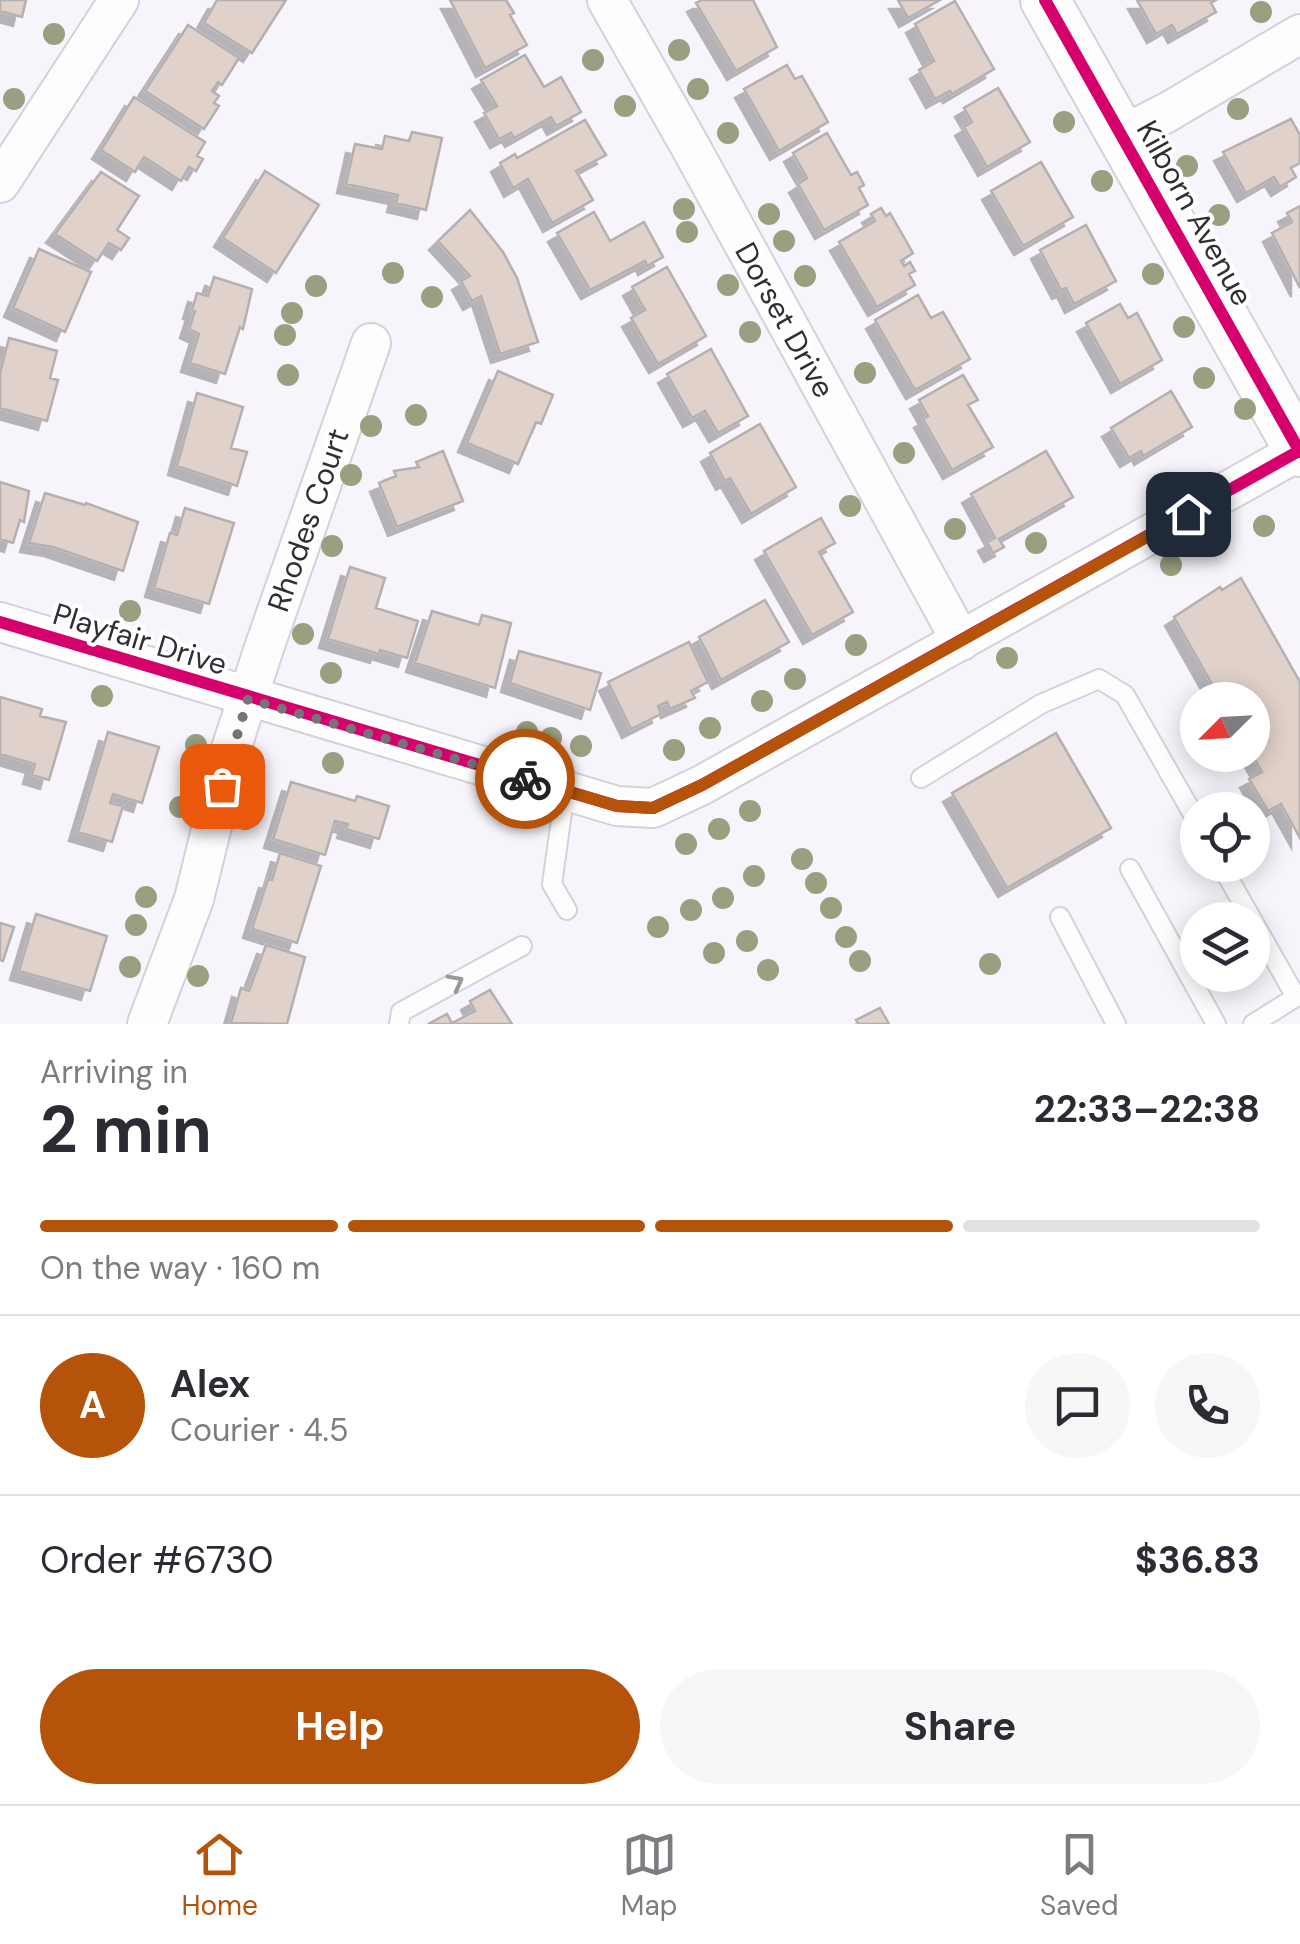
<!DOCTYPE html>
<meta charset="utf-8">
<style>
:root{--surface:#fff;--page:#f7f7f7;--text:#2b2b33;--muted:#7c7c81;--line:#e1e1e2;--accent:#b45309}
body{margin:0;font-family:"DM Sans",sans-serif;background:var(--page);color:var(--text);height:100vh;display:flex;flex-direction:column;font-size:38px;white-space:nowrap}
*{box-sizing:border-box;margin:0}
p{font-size:32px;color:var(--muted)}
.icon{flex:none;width:55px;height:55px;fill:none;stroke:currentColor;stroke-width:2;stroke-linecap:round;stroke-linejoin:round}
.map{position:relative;height:1024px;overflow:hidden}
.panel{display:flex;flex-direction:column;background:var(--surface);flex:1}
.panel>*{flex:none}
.needle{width:65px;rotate:246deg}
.buttons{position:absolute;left:1180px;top:682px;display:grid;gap:20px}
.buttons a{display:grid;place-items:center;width:90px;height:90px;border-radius:50%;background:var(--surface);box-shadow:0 5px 25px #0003;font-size:50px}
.pin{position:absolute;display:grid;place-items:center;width:85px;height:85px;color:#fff;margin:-42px;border-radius:20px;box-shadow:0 5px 15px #0006}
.courier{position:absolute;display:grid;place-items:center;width:100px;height:100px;margin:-50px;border:8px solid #b45309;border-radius:50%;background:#fff;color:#222;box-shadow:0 2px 12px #0007}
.overview em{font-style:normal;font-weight:700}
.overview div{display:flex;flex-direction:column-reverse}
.overview{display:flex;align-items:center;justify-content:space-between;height:170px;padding:0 40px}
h1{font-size:65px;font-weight:700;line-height:75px}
.bar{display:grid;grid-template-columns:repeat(4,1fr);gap:15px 10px;align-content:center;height:120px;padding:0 40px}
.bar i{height:12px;border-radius:8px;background:var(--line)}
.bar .selected{background:var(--accent)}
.bar p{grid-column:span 4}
.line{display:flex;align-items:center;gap:25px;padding:0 40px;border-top:2px solid var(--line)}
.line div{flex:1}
.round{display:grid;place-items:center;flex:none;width:105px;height:105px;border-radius:52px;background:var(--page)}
.button{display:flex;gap:20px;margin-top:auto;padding:20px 40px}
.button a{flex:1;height:115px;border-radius:60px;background:var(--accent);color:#fff;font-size:40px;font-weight:700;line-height:115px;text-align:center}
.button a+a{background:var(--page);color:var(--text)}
.menu{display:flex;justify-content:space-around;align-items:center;height:140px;border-top:2px solid var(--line);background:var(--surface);font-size:28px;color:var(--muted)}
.menu a{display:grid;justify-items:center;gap:5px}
.menu .selected{color:var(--accent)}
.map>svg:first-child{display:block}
.building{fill:#e0d1ca;stroke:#b4b0b1;stroke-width:2.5;filter:url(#shadow)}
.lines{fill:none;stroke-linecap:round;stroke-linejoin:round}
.service-casing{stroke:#d4d2d8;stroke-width:22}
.minor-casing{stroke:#d4d2d8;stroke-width:42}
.tertiary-casing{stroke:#d4d2d8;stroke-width:52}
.service{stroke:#fefdfe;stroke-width:18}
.minor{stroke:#fefdfe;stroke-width:38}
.tertiary{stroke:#fefdfe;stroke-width:48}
.cycleway-casing{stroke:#fff;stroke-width:19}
.cycleway{stroke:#d6006c;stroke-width:12}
.tree{fill:#9b9e7f}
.oneway{stroke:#979699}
.done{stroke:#76737a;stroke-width:10;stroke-dasharray:0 18}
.route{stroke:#b45309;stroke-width:12}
.labels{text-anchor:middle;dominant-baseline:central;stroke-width:8;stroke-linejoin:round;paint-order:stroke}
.street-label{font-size:30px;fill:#302e34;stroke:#fff}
</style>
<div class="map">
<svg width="1300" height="1024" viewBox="0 0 1300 1024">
<defs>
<filter id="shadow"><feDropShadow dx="-9" dy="9" stdDeviation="0" flood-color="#0004"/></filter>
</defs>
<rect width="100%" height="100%" fill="#f7f4fb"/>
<path class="building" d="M0 0H26L22 17 0 11Z
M217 0H286L252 53 204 23Z
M450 0H506L514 13 510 15 527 45 485 68Z
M702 0H753L777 47 736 71 696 3Z
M898 0H940L908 18Z
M1137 0H1216L1211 3 1216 12 1177 34 1172 25 1156 34Z
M955 1 994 69 952 94 950 91 935 99 919 70 934 61 915 24Z
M188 25 239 58 222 85 218 82 212 91 219 96 214 103 219 106 204 129 145 91Z
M525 55 544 87 561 77 581 112 556 126 551 117 514 138 511 133 499 139 484 113 497 106 481 80Z
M787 65 795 79 802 76 828 122 779 151 744 89Z
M998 88 1030 142 987 167 964 127 972 122 964 108Z
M134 97 205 142 197 156 203 159 196 171 189 167 181 181 144 157 135 172 101 150Z
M1291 119 1300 135V163L1291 168 1296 177 1280 187 1274 177 1246 193 1223 152Z
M585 120 606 155 576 171 593 200 552 223 528 179 513 188 500 163 515 154 517 158Z
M412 132 442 138 426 210 396 203 398 195 346 184 355 144 382 149 385 136 409 141Z
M827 133 851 175 857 172 864 185 859 188 868 205 824 230 798 184 807 178 793 153Z
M1041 162 1073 217 1023 246 991 191Z
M265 171 319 205 276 273 223 238Z
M101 172 139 196 117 230 129 238 121 250 109 243 97 261 55 234Z
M1300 206V288L1272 233 1292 222 1287 213Z
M881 208 886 216 890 213 913 253 901 261 904 266 910 262 915 271 909 274 915 285 877 307 839 242 875 221 871 214Z
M470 210 503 252 517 278 538 342 500 354 481 296 472 301 461 281 470 276 438 241Z
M594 212 610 241 644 222 663 257 647 266 645 261 590 290 557 233Z
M1086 225 1116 281 1074 304 1066 288 1061 290 1040 250Z
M39 249 91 272 65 332 13 308Z
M667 267 706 336 658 364 631 318 645 310 632 287Z
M214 277 252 289 243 329 240 327 225 374 190 363 199 334 189 329 195 311 192 310 197 293 208 296Z
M918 295 931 318 943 312 970 359 915 390 875 320Z
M1120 304 1128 318 1137 313 1162 360 1120 384 1086 323Z
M9 338 57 351 50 378 58 380 47 421 0 408V373Z
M711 349 748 416 718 433 705 411 692 418 667 374Z
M498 371 553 395 541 424 536 422 518 464 467 443Z
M963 375 978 400 968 405 993 447 952 470 923 419 928 416 919 400Z
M1171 391 1192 427 1143 456 1141 451 1129 458 1111 428Z
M197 393 243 407 231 448 247 452 237 486 177 466Z
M760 424 796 487 751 514 730 478 725 481 710 453Z
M443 451 463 501 397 527 379 483 396 476 394 471 419 467 416 462Z
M1046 451 1073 497 999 539 1004 547 993 553 987 542 995 538 971 494Z
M0 482 29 491 24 522 20 520 13 543 0 539Z
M45 493 85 505 86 503 138 522 123 571 53 547 29 543Z
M185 508 234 523 209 604 154 588 170 533 177 535Z
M821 518 835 543 819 552 853 612 812 635 764 551Z
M350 567 385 578 376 608 418 621 407 658 380 650 379 654 328 639Z
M1241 578 1300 682V838L1281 804 1268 811 1249 779 1262 772 1252 755V700H1221L1174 617 1220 587 1222 590Z
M765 600 789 642 721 680 699 637Z
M432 611 479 625 482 615 511 623 495 688 415 663Z
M689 642 708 682 691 691 695 698 670 709 667 702 658 706 661 714 631 729 608 682Z
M519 651 601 673 590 710 510 683Z
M0 697 42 709 40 716 66 722 49 780 32 775 35 764 0 754Z
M108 732 159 747 142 803 113 794 110 803 123 806 112 842 78 832Z
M1056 733 1111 828 1007 888 952 793Z
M291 782 355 801 357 796 389 806 379 839 346 829 348 824 335 821 325 855 273 839Z
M280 853 321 866 297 943 252 929 268 879 272 880Z
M36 914 107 936 90 991 19 971Z
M0 923 14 927 3 961 0 960Z
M266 945 305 957 287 1024 231 1023 241 988 249 991Z
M490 990 512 1024H428L447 1014 452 1023 475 1011 470 1001Z
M880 1008 889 1024H859L856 1020Z"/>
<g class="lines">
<g class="service-casing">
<path id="service" d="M921 778 1041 704 1099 679 1125 695 1198 823
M565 791 552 884 567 910
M1221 865 1296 997 1253 1024
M1130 869 1216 1024
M1060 917 1116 1024
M399 1024 401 1012 522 946"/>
</g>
<g class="minor-casing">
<path id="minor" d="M607 0 690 146 961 641
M1123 135 1168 112 1300 34
M0 183 119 0
M0 622 617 806 653 808 702 785 1299 451
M147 1024 194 899 231 749 264 648 371 343"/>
</g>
<g class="tertiary-casing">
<path id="tertiary" d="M1045 0 1300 452"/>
</g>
<use href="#service" class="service"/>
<use href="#minor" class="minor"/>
<use href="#tertiary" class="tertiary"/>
<g class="cycleway-casing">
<path id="cycleway" d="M1045 0 1300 452
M0 622 617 806 653 808 702 785 1299 451"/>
</g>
<use href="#cycleway" class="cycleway"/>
</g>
<g class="tree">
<circle cx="1261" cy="12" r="11"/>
<circle cx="54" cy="34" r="11"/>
<circle cx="679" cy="50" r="11"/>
<circle cx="593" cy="60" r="11"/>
<circle cx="698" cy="89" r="11"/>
<circle cx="14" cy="99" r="11"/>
<circle cx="625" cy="106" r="11"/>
<circle cx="1238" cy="109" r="11"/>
<circle cx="1064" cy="122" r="11"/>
<circle cx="728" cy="133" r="11"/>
<circle cx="1187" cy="166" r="11"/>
<circle cx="1102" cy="181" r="11"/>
<circle cx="684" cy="209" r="11"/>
<circle cx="769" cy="214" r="11"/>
<circle cx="1219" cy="215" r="11"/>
<circle cx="687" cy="232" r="11"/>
<circle cx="784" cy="241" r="11"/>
<circle cx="393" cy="273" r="11"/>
<circle cx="1153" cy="274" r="11"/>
<circle cx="805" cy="276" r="11"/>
<circle cx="728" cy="285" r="11"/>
<circle cx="316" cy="286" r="11"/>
<circle cx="432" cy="297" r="11"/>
<circle cx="292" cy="313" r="11"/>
<circle cx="1184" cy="327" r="11"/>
<circle cx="750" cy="332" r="11"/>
<circle cx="285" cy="335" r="11"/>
<circle cx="865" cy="373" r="11"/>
<circle cx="288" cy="375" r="11"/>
<circle cx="1204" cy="378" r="11"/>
<circle cx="1245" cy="409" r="11"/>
<circle cx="416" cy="415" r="11"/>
<circle cx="371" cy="426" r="11"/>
<circle cx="904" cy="453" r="11"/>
<circle cx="351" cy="475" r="11"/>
<circle cx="850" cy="506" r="11"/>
<circle cx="1264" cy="526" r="11"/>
<circle cx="955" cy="529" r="11"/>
<circle cx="1036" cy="543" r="11"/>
<circle cx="332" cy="546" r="11"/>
<circle cx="1171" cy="565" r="11"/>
<circle cx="130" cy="611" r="11"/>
<circle cx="303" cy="634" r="11"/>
<circle cx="856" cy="645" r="11"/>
<circle cx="1007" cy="658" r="11"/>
<circle cx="331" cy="673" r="11"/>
<circle cx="795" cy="679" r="11"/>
<circle cx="102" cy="696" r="11"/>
<circle cx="762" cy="701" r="11"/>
<circle cx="710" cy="728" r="11"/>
<circle cx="527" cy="732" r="11"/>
<circle cx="551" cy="738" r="11"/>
<circle cx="196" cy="745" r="11"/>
<circle cx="581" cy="746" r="11"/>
<circle cx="674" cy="750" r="11"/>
<circle cx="333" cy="763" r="11"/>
<circle cx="180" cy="807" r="11"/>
<circle cx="750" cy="811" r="11"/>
<circle cx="245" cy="819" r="11"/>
<circle cx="719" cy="829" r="11"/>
<circle cx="686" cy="844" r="11"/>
<circle cx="802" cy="859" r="11"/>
<circle cx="754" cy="876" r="11"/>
<circle cx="816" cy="883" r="11"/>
<circle cx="146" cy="897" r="11"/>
<circle cx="723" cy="898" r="11"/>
<circle cx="831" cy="908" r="11"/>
<circle cx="691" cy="910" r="11"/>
<circle cx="136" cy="925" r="11"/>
<circle cx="658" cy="927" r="11"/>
<circle cx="846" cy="937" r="11"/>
<circle cx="747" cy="941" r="11"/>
<circle cx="714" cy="953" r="11"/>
<circle cx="860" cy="961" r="11"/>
<circle cx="990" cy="964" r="11"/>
<circle cx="130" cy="967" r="11"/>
<circle cx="768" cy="970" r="11"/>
<circle cx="198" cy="976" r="11"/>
</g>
<defs><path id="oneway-chevron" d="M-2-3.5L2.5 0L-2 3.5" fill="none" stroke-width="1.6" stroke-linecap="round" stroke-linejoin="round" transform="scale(2.5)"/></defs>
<use class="oneway" href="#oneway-chevron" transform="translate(456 982) rotate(-28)"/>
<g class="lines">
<path class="done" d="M222 786 248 699 525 779"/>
<path class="route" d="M525 779 617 806 653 808 702 785 1188 514"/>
</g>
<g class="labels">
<g class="street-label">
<text transform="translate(1195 213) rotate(61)">Kilborn Avenue</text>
<text transform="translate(785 320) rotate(61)">Dorset Drive</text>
<text transform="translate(308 520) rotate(-71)">Rhodes Court</text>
<text transform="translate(140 639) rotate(17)">Playfair Drive</text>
</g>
</g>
</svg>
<div class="buttons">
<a><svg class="needle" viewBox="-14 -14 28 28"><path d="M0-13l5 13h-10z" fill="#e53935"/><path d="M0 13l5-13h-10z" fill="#7c7c81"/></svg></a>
<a><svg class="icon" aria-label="locate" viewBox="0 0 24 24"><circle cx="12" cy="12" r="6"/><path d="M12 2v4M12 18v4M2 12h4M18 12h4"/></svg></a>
<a><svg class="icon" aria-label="layers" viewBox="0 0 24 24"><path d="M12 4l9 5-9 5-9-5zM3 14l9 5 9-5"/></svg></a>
</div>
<div class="pin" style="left:222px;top:786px;background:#ea580c"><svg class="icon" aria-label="bag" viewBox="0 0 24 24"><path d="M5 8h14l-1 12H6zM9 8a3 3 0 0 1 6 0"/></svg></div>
<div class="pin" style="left:1188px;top:514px;background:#1f2937"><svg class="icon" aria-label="home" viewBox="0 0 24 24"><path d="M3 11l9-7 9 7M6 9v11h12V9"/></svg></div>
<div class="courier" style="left:525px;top:779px"><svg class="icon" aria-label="bike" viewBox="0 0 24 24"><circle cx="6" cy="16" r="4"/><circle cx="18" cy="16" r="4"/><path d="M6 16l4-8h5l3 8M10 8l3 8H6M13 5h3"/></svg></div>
</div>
<section class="panel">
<div class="overview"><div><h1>2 min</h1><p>Arriving in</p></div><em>22:33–22:38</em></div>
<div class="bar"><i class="selected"></i><i class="selected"></i><i class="selected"></i><i></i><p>On the way · 160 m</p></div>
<div class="line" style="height:180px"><b class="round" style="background:var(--accent);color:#fff">A</b><div><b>Alex</b><p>Courier · 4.5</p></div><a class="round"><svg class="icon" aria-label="chat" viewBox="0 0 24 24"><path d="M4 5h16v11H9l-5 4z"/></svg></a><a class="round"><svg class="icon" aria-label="phone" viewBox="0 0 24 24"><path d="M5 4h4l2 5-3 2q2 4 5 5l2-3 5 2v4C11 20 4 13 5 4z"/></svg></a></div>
<div class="line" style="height:130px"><div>Order #6730</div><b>$36.83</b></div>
<div class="button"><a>Help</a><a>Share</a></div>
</section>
<nav class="menu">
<a class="selected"><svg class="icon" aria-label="home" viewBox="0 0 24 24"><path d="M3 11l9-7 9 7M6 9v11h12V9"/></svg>Home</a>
<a><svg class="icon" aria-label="map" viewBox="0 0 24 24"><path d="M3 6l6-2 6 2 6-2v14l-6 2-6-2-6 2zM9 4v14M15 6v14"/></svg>Map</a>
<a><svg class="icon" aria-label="saved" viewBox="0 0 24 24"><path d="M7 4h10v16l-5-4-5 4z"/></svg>Saved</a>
</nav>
